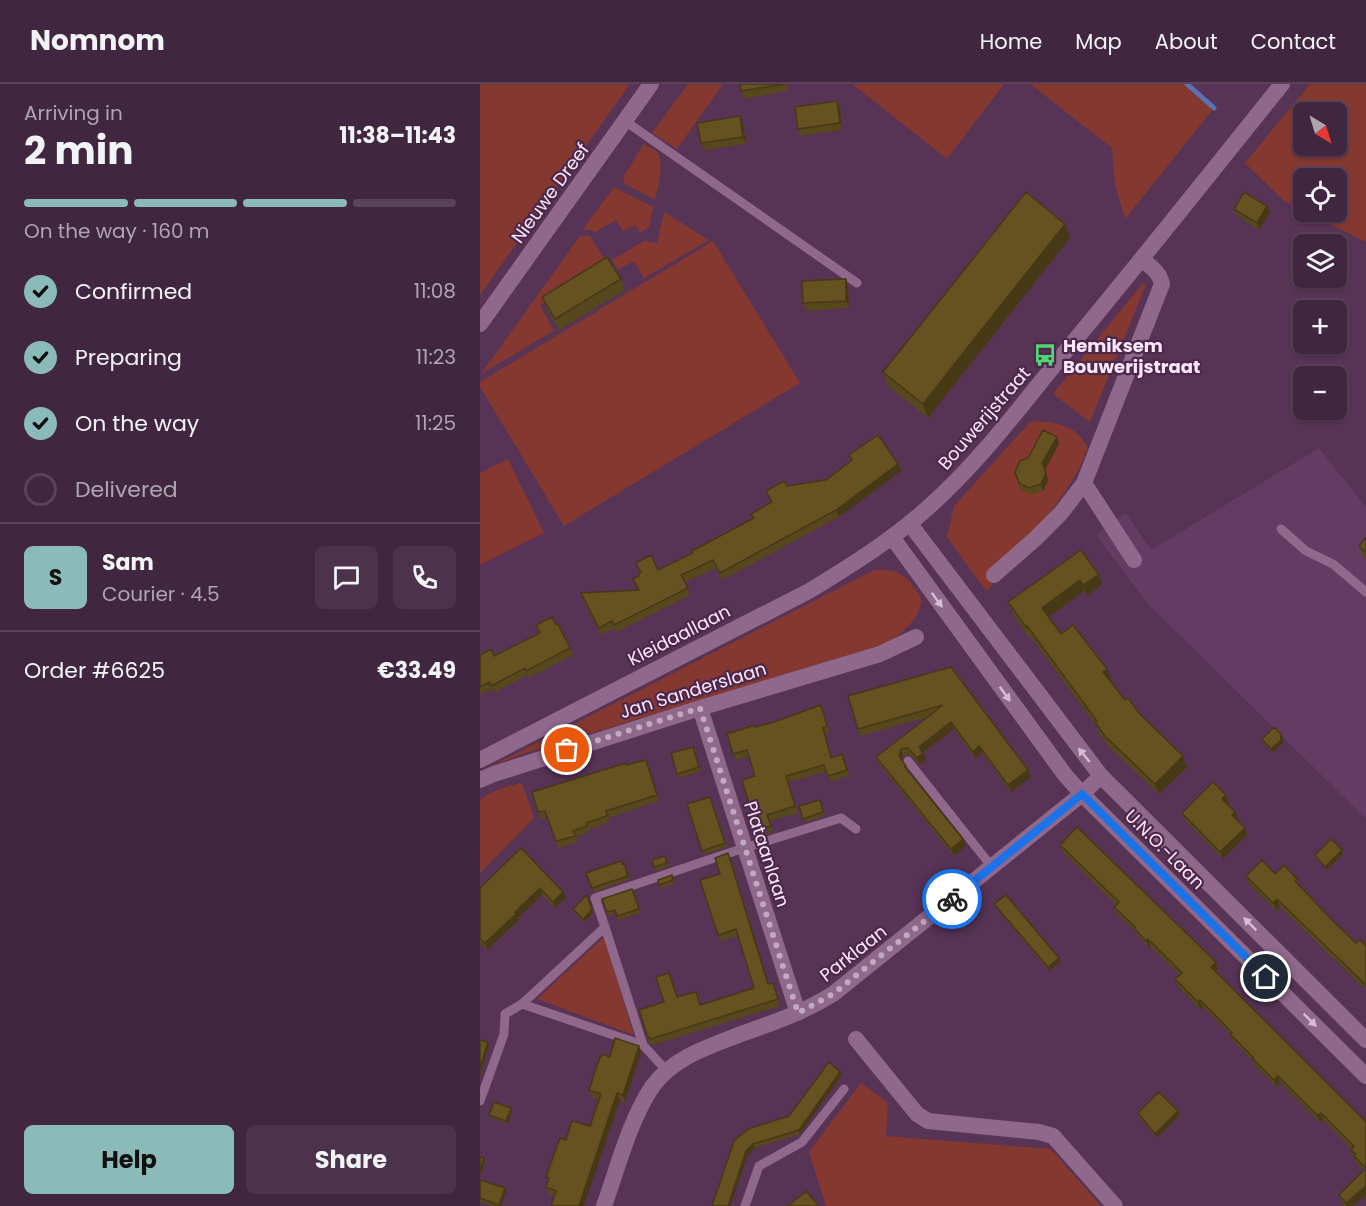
<!DOCTYPE html>
<meta charset="utf-8">
<style>
:root{--surface:#412640;--page:#4c324b;--text:#f1f3f6;--muted:#aea5b1;--line:#5a4359;--accent:#8bbbb9}
body{margin:0;font-family:Poppins,sans-serif;background:var(--page);color:var(--text);height:100vh;display:flex;flex-direction:column;font-size:22px;white-space:nowrap}
*{box-sizing:border-box;margin:0}
p{font-size:20px;color:var(--muted)}
.icon{flex:none;width:33px;height:33px;fill:none;stroke:currentColor;stroke-width:2;stroke-linecap:round;stroke-linejoin:round}
.map{position:relative;flex:1;overflow:hidden}
.drawer{display:flex;flex-direction:column;background:var(--surface);width:480px}
.drawer>*{flex:none}
.needle{width:39px;rotate:142deg}
.fabs{position:absolute;left:813px;top:18px;display:grid;gap:12px}
.fabs a{display:grid;place-items:center;width:54px;height:54px;border-radius:9px;background:var(--surface);box-shadow:0 2px 4px #0004,0 0 0 2px var(--line);font-size:30px}
.pin{position:absolute;display:grid;place-items:center;width:51px;height:51px;color:#fff;margin:-26px;border:3px solid #fff;border-radius:50%;box-shadow:0 2px 6px #0007}
.courier{position:absolute;display:grid;place-items:center;width:60px;height:60px;margin:-30px;border:4px solid #1a73e8;border-radius:50%;background:#fff;color:#222;box-shadow:0 2px 8px #0007}
.headline em{font-style:normal;font-weight:700}
.headline div{display:flex;flex-direction:column-reverse}
.headline{display:flex;align-items:center;justify-content:space-between;height:102px;padding:0 24px}
h1{font-size:39px;font-weight:700;line-height:45px}
.bar{display:grid;grid-template-columns:repeat(4,1fr);gap:9px 6px;align-content:center;height:72px;padding:0 24px}
.bar i{height:8px;border-radius:4px;background:var(--line)}
.bar .active{background:var(--accent)}
.bar p{grid-column:span 4}
.line{display:flex;align-items:center;gap:15px;padding:0 24px;border-top:2px solid var(--line)}
.line div{flex:1}
.round{display:grid;place-items:center;flex:none;width:63px;height:63px;border-radius:9px;background:var(--page)}
ol{padding:0 24px;list-style:none}
li{display:flex;align-items:center;gap:18px;height:66px}
li p{margin-inline-start:auto}
li .icon{padding:6px;border-radius:50%;background:var(--accent);color:#111;stroke-width:4}
li:last-child{color:var(--muted)}
li i{width:33px;height:33px;border:3px solid var(--line);border-radius:50%}
.primary-button{display:flex;gap:12px;margin-top:auto;padding:12px 24px}
.primary-button a{flex:1;height:69px;border-radius:9px;background:var(--accent);color:#111;font-size:24px;font-weight:700;line-height:69px;text-align:center}
.primary-button a+a{background:var(--page);color:var(--text)}
header{display:flex;align-items:center;gap:36px;box-sizing:border-box;height:84px;padding:0 30px;background:var(--surface);border-bottom:2px solid var(--line)}
header strong{font-size:28px}
nav{display:flex;gap:33px;margin-inline-start:auto;font-size:21px}
main{display:flex;flex:1;min-height:0}
.map>svg:first-child{display:block}
.built{fill:#643b62}
.green{fill:#84382f;fill-rule:evenodd}
.lines{fill:none;stroke-linecap:round;stroke-linejoin:round}
.stream{stroke:#5b71b5;stroke-width:5}
.service{stroke:#8f688c;stroke-width:9}
.minor{stroke:#8f688c;stroke-width:16}
.tertiary{stroke:#8f688c;stroke-width:16}
.wall{fill:#57471c}
.shaded-wall{fill:#473916}
.building{fill:#655220;stroke:#473916;stroke-width:1.5}
.oneway{fill:#d6bbd4}
.done{stroke:#c3a8c1;stroke-width:6;stroke-dasharray:0 10.8}
.route{stroke:#1a73e8;stroke-width:8}
.labels{text-anchor:middle;dominant-baseline:central;stroke-width:4.5;stroke-linejoin:round;paint-order:stroke}
.street-label{font-size:18px;fill:#fde7fb;stroke:#4c284a}
.poi-label{font-size:18px;font-weight:bold;fill:#fde7fb;stroke:#4c284a;text-anchor:start}
</style>
<header>
<strong>Nomnom</strong>
<nav><a>Home</a><a>Map</a><a>About</a><a>Contact</a></nav>
</header>
<main>
<section class="drawer">
<div class="headline"><div><h1>2 min</h1><p>Arriving in</p></div><em>11:38–11:43</em></div>
<div class="bar"><i class="active"></i><i class="active"></i><i class="active"></i><i></i><p>On the way · 160 m</p></div>
<ol>
<li><svg class="icon" aria-label="check" viewBox="0 0 24 24"><path d="M5 12l5 5 9-10"/></svg>Confirmed<p>11:08</p></li>
<li><svg class="icon" aria-label="check" viewBox="0 0 24 24"><path d="M5 12l5 5 9-10"/></svg>Preparing<p>11:23</p></li>
<li><svg class="icon" aria-label="check" viewBox="0 0 24 24"><path d="M5 12l5 5 9-10"/></svg>On the way<p>11:25</p></li>
<li><i></i>Delivered</li>
</ol>
<div class="line" style="height:108px"><b class="round" style="background:var(--accent);color:#111">S</b><div><b>Sam</b><p>Courier · 4.5</p></div><a class="round"><svg class="icon" aria-label="chat" viewBox="0 0 24 24"><path d="M4 5h16v11H9l-5 4z"/></svg></a><a class="round"><svg class="icon" aria-label="phone" viewBox="0 0 24 24"><path d="M5 4h4l2 5-3 2q2 4 5 5l2-3 5 2v4C11 20 4 13 5 4z"/></svg></a></div>
<div class="line" style="height:78px"><div>Order #6625</div><b>€33.49</b></div>
<div class="primary-button"><a>Help</a><a>Share</a></div>
</section>
<div class="map">
<svg width="886" height="1122" viewBox="0 0 886 1122">
<rect width="100%" height="100%" fill="#573355"/>
<path class="built" d="M839 364 886 423V735L668 520 616 451 646 429 671 466Z"/>
<path class="green" d="M0 0H150L0 211Z
M208 0H243L197 65 172 49Z
M372 0H524L467 75Z
M550 0H707L734 24 645 135 635 101 632 64Z
M830 0H886V158L825 128H856V94H824L823 127 804 117 765 79ZM824 28H856V62H824Z
M164 60 179 69C183 86 179 100 175 116L145 100 143 93Z
M134 103 173 123 169 143 160 149 155 141 143 147 136 136 114 149 112 146H102Z
M184 128 229 156 164 194 154 177 138 186 132 176 164 157 177 159Z
M100 152H110L129 182 60 221 74 247 1 290Z
M233 157 320 299 84 442 0 303V298Z
M662 200H665V203L610 338 573 310Z
M557 337C581 339 596 342 608 364 587 420 547 452 508 494L513 501 506 507 467 453 474 422 550 338Z
M28 375 64 449 0 481V389Z
M394 486C416 485 424 488 437 508 439 512 443 515 441 520 438 536 420 551 408 559L39 671 0 688Z
M42 699 54 734 0 789V716C12 706 27 702 42 699Z
M124 853 154 951 57 915Z
M381 999 408 1019 406 1052 571 1065 621 1122H346L329 1068Z"/>
<g class="lines">
<path class="stream" d="M707 0 734 24"/>
<path class="service" d="M145 37 377 199
M801 445 826 467 853 480 886 508
M428 677 512 783
M125 843 163 961 186 986
M163 961 42 920 125 843 115 814 264 764 361 734 376 745
M0 1017 24 950 25 930 42 920
M265 1122 279 1082 322 1058 364 1005"/>
<path class="minor" d="M0 240 171 0
M604 399 654 476
M430 440 621 692 886 956
M412 453 585 691 602 710 886 992
M514 491 555 455 581 429 604 399 682 200C680 189 671 183 662 175
M220 624 318 929
M0 696 14 690 220 624 400 570 436 553
M376 955 437 1030 448 1037 559 1048 573 1052 635 1122
M124 1122C138 1083 149 1038 172 1003 194 973 228 963 261 950 293 939 324 928 353 910L602 710 621 692"/>
<path class="tertiary" d="M0 676 329 507C372 481 415 454 452 420 500 377 540 323 581 273 656 183 729 91 802 0"/>
</g>
<path class="wall" d="M307 0 308 7 264 15 261 7Z
M357 17 360 24 362 46 320 52 318 45Z
M263 39 266 60 224 66 221 59Z
M787 122 790 129 779 146 757 132 754 125Z
M585 140 590 154 448 334 408 302 403 288Z
M141 195 145 206 79 246 66 224 62 213Z
M366 195 368 202 369 224 326 227 323 219Z
M577 353 579 360 565 386 568 396 563 407 552 411 541 406 535 388 548 374Z
M369 371 421 387 359 433 242 496 236 484 205 498 210 511 137 548 135 544 121 551 103 516 101 509 158 506 153 495 159 493 160 489 156 479 178 486 212 469 273 435 271 430 291 419 286 407 307 402 346 396 371 377Z
M886 453V475L883 472 879 462Z
M619 491 622 501 607 512 604 507 568 533 581 550 631 596H629L645 616 703 672 707 683 679 710 629 663 619 649 617 643 551 553 549 554 532 529 528 518Z
M56 541 90 564 93 571 49 594 47 591 14 609 12 605 0 611V571L14 572 59 549Z
M471 583 551 693 531 708 502 669 495 675 474 645 443 669 446 676 440 681 431 671 423 672 422 676 426 682 429 689 486 762 474 772 399 680 396 673 448 633 380 652 378 645Z
M341 621 350 648 345 650 352 674 362 670 369 692 350 698 346 688 308 698 318 729 290 737 293 748 279 752 277 746 275 692 269 672 256 676 247 650 294 638Z
M803 654V659L793 668 783 659 782 655Z
M213 663 221 687 199 694 191 669Z
M166 676 179 717 128 734 130 738 108 746 109 748 96 753 98 758 78 764 67 733 60 735 52 708Z
M230 713 247 763 224 770 207 720Z
M340 716 345 732 325 738 319 722Z
M749 718 747 720 758 735 757 736 765 744 767 751 743 775 705 736 702 729Z
M580 761 736 878 738 885 735 888 886 1038V1111L873 1122H865L862 1118 859 1111 884 1086 876 1079 871 1066 872 1065 843 1036 840 1039 800 999 796 1003 774 981 773 977 753 957 751 952 744 944 723 923 720 926 698 902 695 895 700 891 670 862 669 864 658 853 656 848 637 831 634 823 636 821 583 768Z
M41 764 86 814 75 824 62 811 38 834 39 836 7 866 1 860 0 862V804Z
M862 766 863 770 847 786 836 775 835 771Z
M185 772 189 782 175 787 174 783Z
M144 779 150 795 113 808 112 804 142 780Z
M240 790 289 900 293 899 300 922 172 961 169 958 159 926 184 918 197 913 220 921 274 904 258 852 240 857 220 796Z
M795 790 817 795 819 801 850 834 876 859 886 862V906L800 823 796 827 769 800 766 792Z
M192 791 195 800 180 804 178 796Z
M152 805 160 829 138 836 136 829 128 832 127 828Z
M107 811 113 829 104 838 94 828 93 825Z
M514 820 579 874 581 877 569 887 516 824Z
M159 962 161 969 145 1018 140 1016 74 1112 69 1110 66 1103 68 1097 66 1093 86 1056 110 1042 119 1016 111 1013 109 1006Z
M360 988 362 991 320 1050 275 1064 268 1071 254 1057 309 1032Z
M31 1024 32 1027 28 1040 11 1034 9 1031Z
M658 1029 700 1031 677 1054 659 1033Z
M0 1096 26 1108 21 1122H13L0 1118Z"/>
<path class="shaded-wall" d="M357 17 360 24 362 46 360 39Z
M260 32 263 39 266 60 263 53Z
M787 122 790 129 779 146 777 139Z
M585 140 590 154 448 334 443 320Z
M366 195 368 202 369 224 366 217Z
M577 353 579 360 565 386 562 379Z
M418 380 421 387 359 433 356 426Z
M566 389 568 396 563 407 561 400Z
M619 491 622 501 607 512 603 501Z
M600 496 604 507 566 535 562 524Z
M627 585 631 596 627 598 623 588Z
M471 638 474 645 441 670 439 663Z
M801 650 803 654V659L793 668 791 665Z
M499 662 502 669 495 675 493 668Z
M421 665 423 672 421 679 419 672Z
M443 669 446 676 440 681 437 674Z
M703 672 707 683 679 710 675 700Z
M548 686 551 693 531 708 528 701Z
M746 711 749 718 745 722 742 715Z
M755 728 758 735 755 738 752 731Z
M765 744 767 751 743 775 740 768Z
M483 755 486 762 474 772 471 765Z
M862 766 863 770 847 786 845 783Z
M60 804 62 811 38 834 39 836 7 866 5 859Z
M83 808 86 814 75 824 73 818Z
M797 815 800 823 796 827 793 819Z
M112 826 113 829 104 838 103 835Z
M668 855 670 862 669 864 666 857Z
M579 874 581 877 569 887 568 883Z
M736 878 738 885 733 890 731 883Z
M720 916 723 923 720 926 718 918Z
M8 958 9 962 0 992V984Z
M159 962 161 969 145 1018 143 1011Z
M360 988 362 991 320 1050 319 1046Z
M798 992 800 999 796 1003 794 996Z
M137 1009 140 1016 104 1122H99Z
M31 1024 32 1027 28 1040 26 1037Z
M698 1027 700 1031 677 1054 675 1050Z
M841 1029 843 1036 840 1039 838 1032Z
M273 1060 275 1064 268 1071 250 1122H248L266 1067Z
M4 1074 5 1078 0 1092V1085Z
M886 1102V1111L873 1122H867L866 1119Z
M25 1104 26 1108 21 1122H19Z"/>
<path class="building" d="M260 0H305L261 7Z
M357 17 360 39 318 45 315 23Z
M260 32 263 53 221 59 217 39Z
M546 108 585 140 443 320 403 288Z
M764 108 787 122 777 139 754 125Z
M127 173 141 195 75 235 62 213Z
M366 195V217L323 219 322 197Z
M563 346 577 353 562 379 566 389 561 400 549 404 539 399 535 388 540 377 548 374Z
M398 351 418 380 356 426 240 489 233 476 201 491 208 504 134 541 132 537 119 544 101 509 159 506 153 495 159 492 158 490 161 488 156 479 171 471 178 486 213 469 212 467 274 434 271 430 292 418 286 407 304 397 307 402 346 396 372 376 369 371Z
M886 453V468L879 462Z
M601 466 619 491 603 501 600 496 562 524 581 550 593 541 627 585 623 588 645 616 648 614 659 629 703 672 675 700 625 652 615 638 617 637 547 542 546 543 528 518Z
M72 533 76 541 78 540 90 564 46 587 45 584 11 602 9 598 0 603V571L11 565 14 572 60 549 56 541Z
M471 583 548 686 528 701 499 662 493 668 471 638 439 663 443 669 437 674 428 664 421 665 419 672 426 682 425 683 483 755 471 765 396 673 463 621 378 645 368 612Z
M341 621 347 642 343 644 351 674 362 670 367 686 348 692 344 681 306 692 315 722 287 731 291 742 277 746 262 696 275 692 267 666 253 670 247 650 275 641V643L294 638Z
M794 643 801 650V656L791 665 782 655Z
M213 663 219 683 197 690 191 669Z
M166 676 177 711 126 727 127 732 106 739 107 742 93 747 96 752 76 757 65 727 58 728 52 708 146 679V681Z
M733 698 746 711 742 715 755 728 752 731 765 744 740 768 702 729Z
M230 713 245 759 222 767 207 720Z
M340 716 343 728 323 735 319 722Z
M597 743 736 878 731 883 886 1038V1084L874 1072 876 1070 871 1066 874 1062 841 1029 838 1032 798 992 794 996 772 974 773 973 750 950 752 949 741 937 720 916 718 918 695 895 702 889 668 855 666 857 655 845 656 844 634 823 639 818 580 761Z
M851 755 862 766 845 783 835 771Z
M41 764 83 808 73 818 60 804 35 828 37 829 5 859 0 854V804Z
M248 769 288 900 293 899 298 915 170 955 167 951 159 926 184 918 176 893 189 889 197 913 216 908 220 921 274 904 256 845 238 851 220 796 240 790 235 774Z
M185 772 187 779 174 783 172 776Z
M782 776 795 790 804 781 817 795 815 797 850 834 876 859 880 856 886 862V901L797 815 793 819 766 792Z
M141 777 142 780 144 779 148 792 112 804 106 789Z
M192 791 193 796 179 801 178 796Z
M152 805 159 825 137 832 135 826 127 828 122 815Z
M107 811 112 826 103 835 93 825Z
M526 811 579 874 568 883 514 820Z
M135 954 159 962 143 1011 137 1009 99 1122H71L76 1107 66 1103 69 1094 66 1093 80 1054 86 1056 92 1037 110 1042 121 1010 109 1006 119 976 122 970 130 973Z
M0 956 8 958 0 984Z
M349 978 360 988 319 1046 273 1060 266 1067 248 1122H232L254 1057 268 1045 309 1032Z
M679 1008 698 1027 675 1050 658 1029Z
M14 1018 31 1024 26 1037 9 1031Z
M0 1073 4 1074 0 1085Z
M886 1084V1102L866 1119 859 1111Z
M0 1096 25 1104 19 1121 0 1114Z
M326 1107 339 1122H308Z"/>
<defs><path id="oneway-solid" d="M-6-.8H1V-3.2L6.5 0L1 3.2V.8H-6Z" transform="scale(1.5)"/></defs>
<g class="oneway">
<use href="#oneway-solid" transform="translate(457 516) rotate(54)"/>
<use href="#oneway-solid" transform="translate(525 610) rotate(54)"/>
<use href="#oneway-solid" transform="translate(604 671) rotate(-129)"/>
<use href="#oneway-solid" transform="translate(770 840) rotate(-135)"/>
<use href="#oneway-solid" transform="translate(830 936) rotate(45)"/>
</g>
<g class="lines">
<path class="done" d="M87 666 220 624 318 929 353 910 472 815"/>
<path class="route" d="M472 815 602 710 786 893"/>
</g>
<defs>
<g id="bus-bare" transform="scale(1.8)"><path d="M-5-6H5V4H4V6H2V4H-2V6H-4V4H-5ZM-3.5-4V0h7V-4ZM-3.5 1.2v1.5H-2V1.2ZM2 1.2v1.5H3.5V1.2Z" fill="#51d674" stroke="#4c284a" stroke-width="2.5" paint-order="stroke"/></g>
</defs>
<g fill-rule="evenodd">
<use href="#bus-bare" x="565" y="271"/>
</g>
<g class="labels">
<g class="street-label">
<text transform="translate(70 109) rotate(-54)">Nieuwe Dreef</text>
<text transform="translate(504 334) rotate(-49)">Bouwerijstraat</text>
<text transform="translate(199 551) rotate(-27)">Kleidaallaan</text>
<text transform="translate(213 606) rotate(-17)">Jan Sanderslaan</text>
<text transform="translate(685 765) rotate(45)">U.N.O.-Laan</text>
<text transform="translate(287 770) rotate(72)">Plataanlaan</text>
<text transform="translate(373 869) rotate(-38)">Parklaan</text>
</g>
<g class="poi-label">
<text x="583" y="261">Hemiksem<tspan x="583" dy="21">Bouwerijstraat</tspan></text>
</g>
</g>
</svg>
<div class="fabs">
<a><svg class="needle" viewBox="-14 -14 28 28"><path d="M0-13l5 13h-10z" fill="#e53935"/><path d="M0 13l5-13h-10z" fill="#aea5b1"/></svg></a>
<a><svg class="icon" aria-label="locate" viewBox="0 0 24 24"><circle cx="12" cy="12" r="6"/><path d="M12 2v4M12 18v4M2 12h4M18 12h4"/></svg></a>
<a><svg class="icon" aria-label="layers" viewBox="0 0 24 24"><path d="M12 4l9 5-9 5-9-5zM3 14l9 5 9-5"/></svg></a>
<a>+</a>
<a>−</a>
</div>
<div class="pin" style="left:87px;top:666px;background:#ea580c"><svg class="icon" aria-label="bag" viewBox="0 0 24 24"><path d="M5 8h14l-1 12H6zM9 8a3 3 0 0 1 6 0"/></svg></div>
<div class="pin" style="left:786px;top:893px;background:#1f2937"><svg class="icon" aria-label="home" viewBox="0 0 24 24"><path d="M3 11l9-7 9 7M6 9v11h12V9"/></svg></div>
<div class="courier" style="left:472px;top:815px"><svg class="icon" aria-label="bike" viewBox="0 0 24 24"><circle cx="6" cy="16" r="4"/><circle cx="18" cy="16" r="4"/><path d="M6 16l4-8h5l3 8M10 8l3 8H6M13 5h3"/></svg></div>
</div>
</main>
